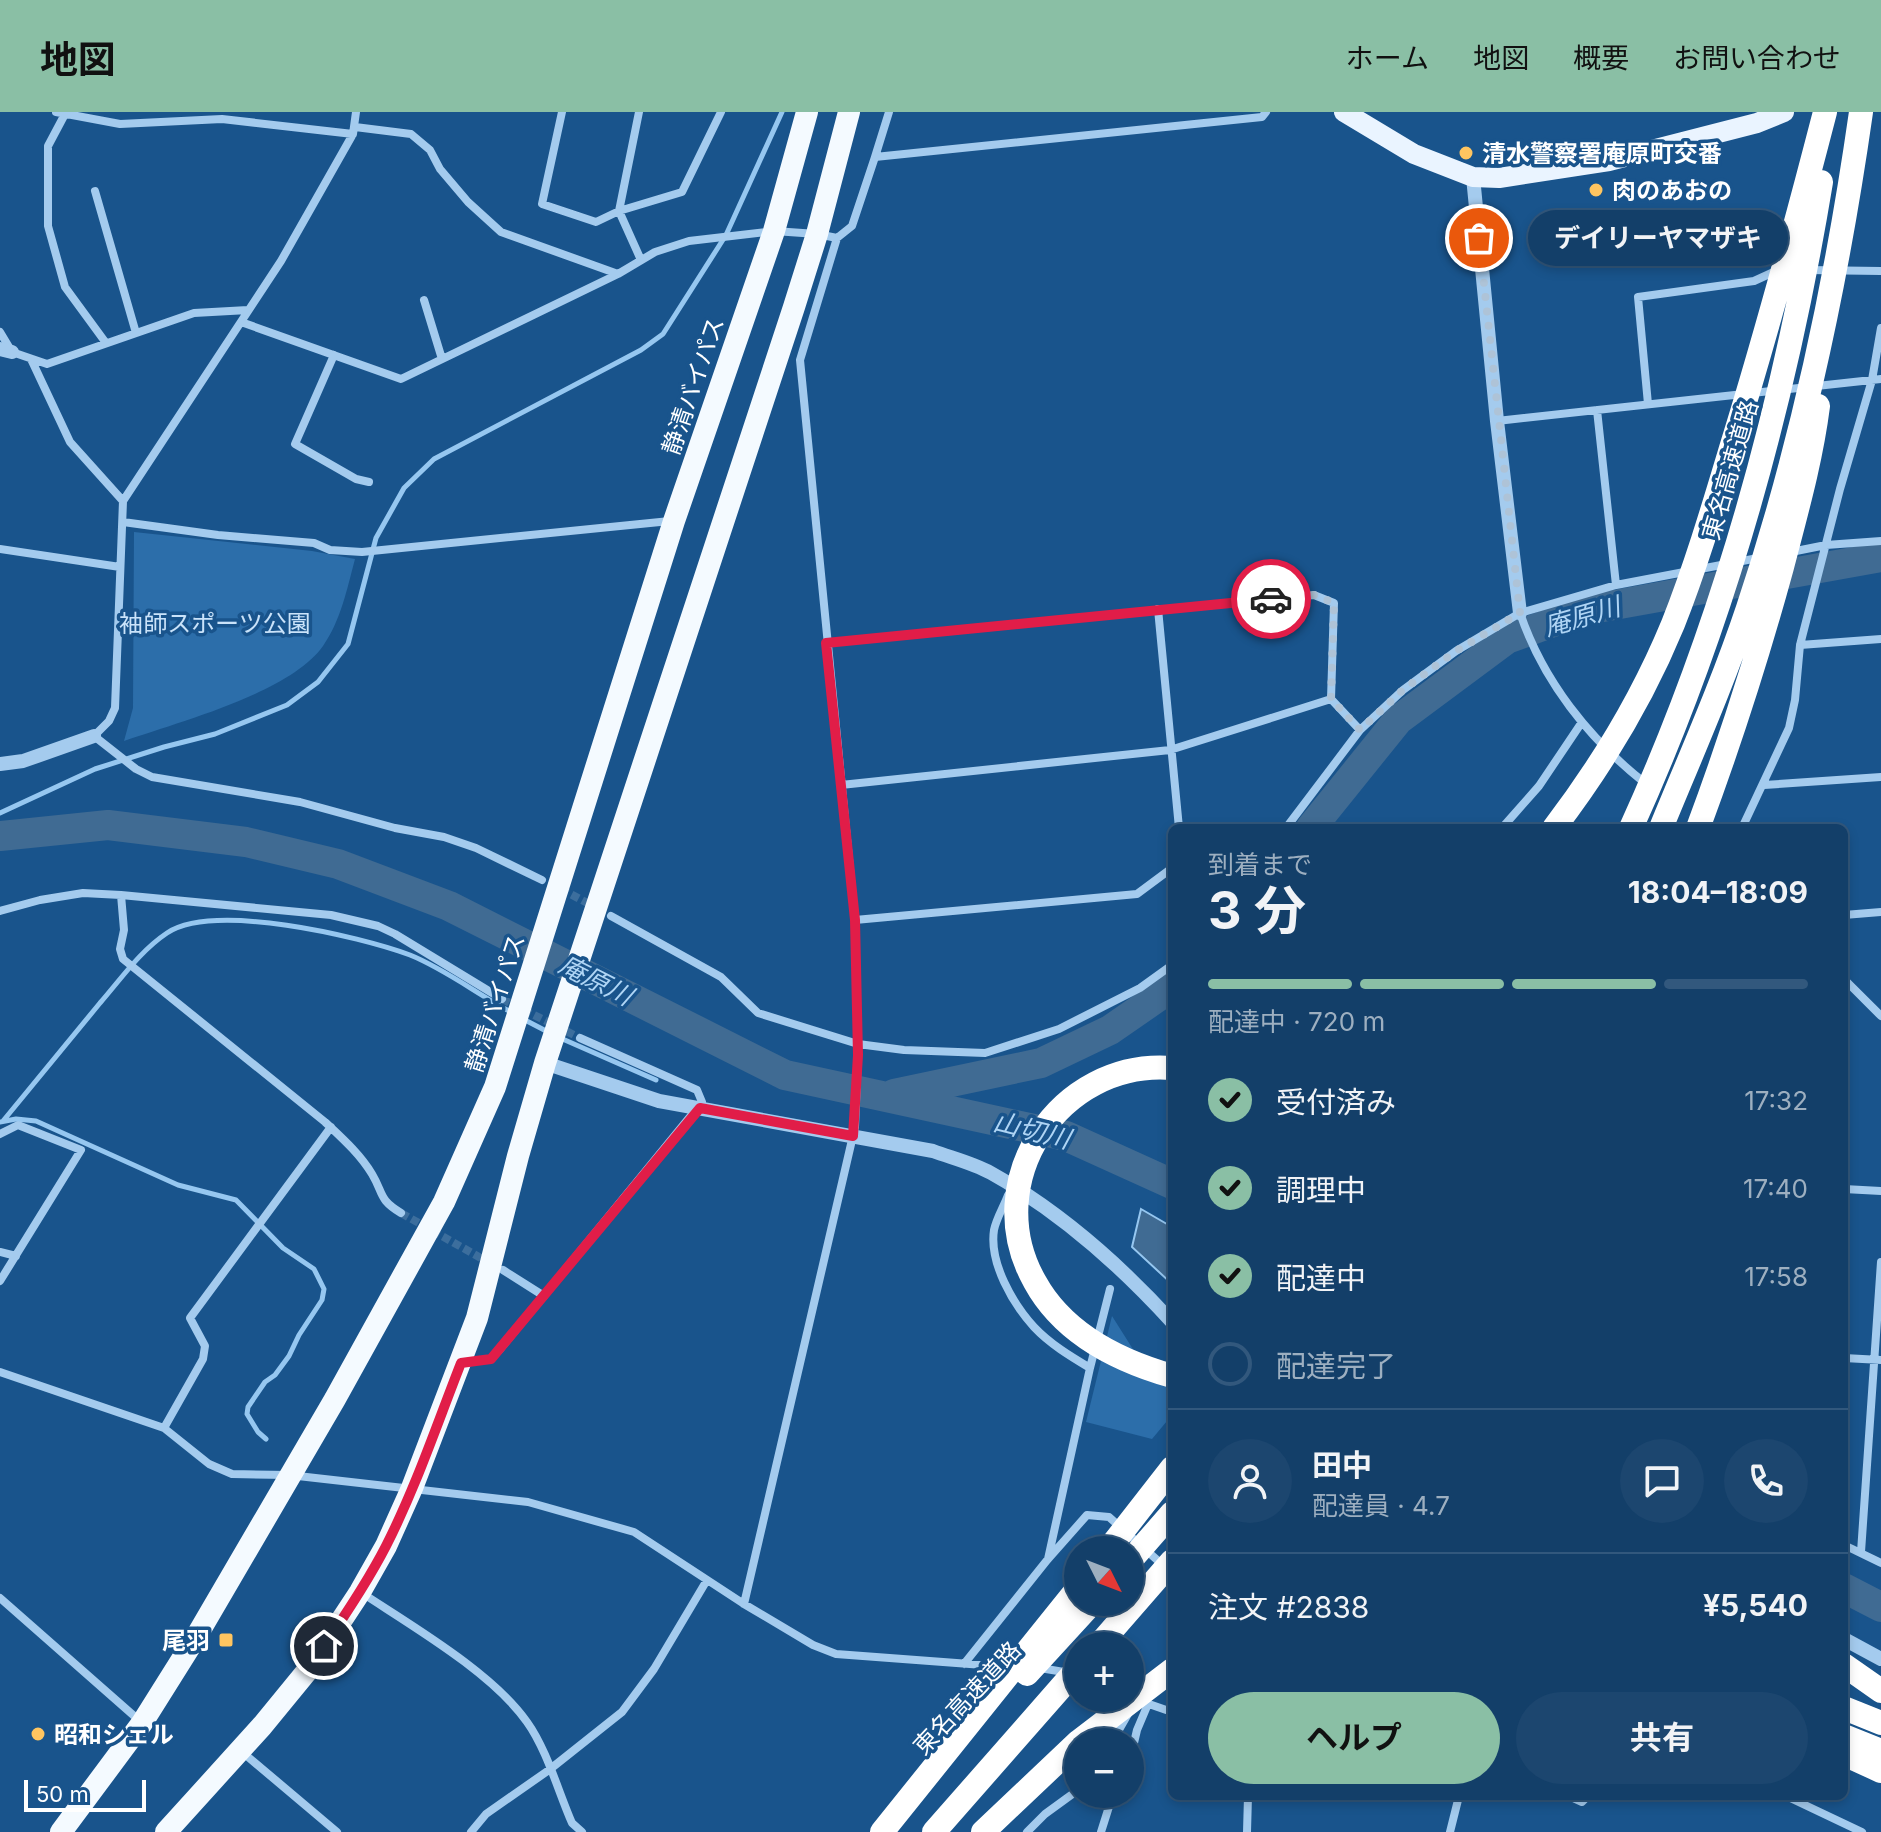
<!DOCTYPE html>
<html lang="ja">
<meta charset="utf-8">
<style>
:root{--surface:#133f69;--page:#1c466f;--text:#f1f3f6;--muted:#9dafc0;--line:#32587d;--accent:#8abfa5}
body{margin:0;font-family:Inter,"Noto Sans JP",sans-serif;background:var(--page);color:var(--text);height:100vh;display:flex;flex-direction:column;font-size:30px;white-space:nowrap}
*{box-sizing:border-box;margin:0}
p{font-size:26px;color:var(--muted)}
.icon{flex:none;width:44px;height:44px;fill:none;stroke:currentColor;stroke-width:2;stroke-linecap:round;stroke-linejoin:round}
.map{position:relative;flex:1;overflow:hidden}
.panel{position:absolute;left:1168px;top:712px;width:680px;height:976px;display:flex;flex-direction:column;background:var(--surface);border-radius:12px;box-shadow:0 4px 12px #0003,0 0 0 2px var(--line)}
.panel>*{flex:none}
.needle{width:52px;rotate:132deg}
.buttons{position:absolute;left:1064px;top:1424px;display:grid;gap:16px}
.buttons a{display:grid;place-items:center;width:80px;height:80px;border-radius:50%;background:var(--surface);box-shadow:0 4px 12px #0003,0 0 0 2px var(--line);font-size:40px}
.scale{position:absolute;left:24px;bottom:20px;width:122px;box-sizing:border-box;padding-left:8px;border:4px solid #fff;border-top:0;font-size:22px;line-height:28px;white-space:nowrap;color:#fff;-webkit-text-stroke:6px #19548c;paint-order:stroke}
.pin{position:absolute;display:grid;place-items:center;width:68px;height:68px;color:#fff;margin:-34px;border:4px solid #fff;border-radius:50%;box-shadow:0 2px 8px #0007}
.courier{position:absolute;display:grid;place-items:center;width:80px;height:80px;margin:-40px;border:6px solid #e11d48;border-radius:50%;background:#fff;color:#222;box-shadow:0 2px 10px #0007}
.bubble{position:absolute;height:56px;border-radius:28px;background:var(--surface);box-shadow:0 4px 12px #0003,0 0 0 2px var(--line);font-size:26px;font-weight:700;line-height:56px;text-align:center}
.headline em{font-style:normal;font-weight:700}
.headline div{display:flex;flex-direction:column-reverse}
.headline{display:flex;align-items:center;justify-content:space-between;height:136px;padding:0 40px}
h1{font-size:52px;font-weight:700;line-height:60px}
.bar{display:grid;grid-template-columns:repeat(4,1fr);gap:12px 8px;align-content:center;height:96px;padding:0 40px}
.bar i{height:10px;border-radius:6px;background:var(--line)}
.bar .active{background:var(--accent)}
.bar p{grid-column:span 4}
.line{display:flex;align-items:center;gap:20px;padding:0 40px;border-top:2px solid var(--line)}
.line div{flex:1}
.round{display:grid;place-items:center;flex:none;width:84px;height:84px;border-radius:42px;background:var(--page)}
ol{padding:0 40px;list-style:none}
li{display:flex;align-items:center;gap:24px;height:88px}
li p{margin-inline-start:auto}
li .icon{padding:8px;border-radius:50%;background:var(--accent);color:#111;stroke-width:4}
li:last-child{color:var(--muted)}
li i{width:44px;height:44px;border:4px solid var(--line);border-radius:50%}
.cta{display:flex;gap:16px;margin-top:auto;padding:16px 40px}
.cta a{flex:1;height:92px;border-radius:48px;background:var(--accent);color:#111;font-size:32px;font-weight:700;line-height:92px;text-align:center}
.cta a+a{background:var(--page);color:var(--text)}
header{display:flex;align-items:center;gap:48px;box-sizing:border-box;height:112px;padding:0 40px;background:var(--accent);color:#111}
header strong{font-size:38px}
nav{display:flex;gap:44px;margin-inline-start:auto;font-size:28px}
.map>svg:first-child{display:block}
.green{fill:#2c6eaa}
.water{fill:#406b93;stroke:#96c7f0;stroke-width:2}
.lines{fill:none;stroke-linecap:round;stroke-linejoin:round}
.stream{stroke:#96c7f0;stroke-width:5}
.river{stroke:#406b93;stroke-width:30}
.minor-tunnel{stroke:#3c6e9d;stroke-width:8;stroke-dasharray:8 4;stroke-linecap:butt}
.minor{stroke:#a4cbee;stroke-width:8}
.tertiary{stroke:#a4cbee;stroke-width:14}
.primary{stroke:#eaf4ff;stroke-width:20}
.trunk{stroke:#f4faff;stroke-width:22}
.motorway{stroke:#fff;stroke-width:24}
.done{stroke:#aec3d7;stroke-width:8;stroke-dasharray:0 14.4}
.route{stroke:#e11d48;stroke-width:10}
.poi-dot{fill:#ffc560;stroke:#19548c;stroke-width:3}
.labels{text-anchor:middle;dominant-baseline:central;stroke-width:7;stroke-linejoin:round;paint-order:stroke}
.poi-label{font-size:24px;font-weight:bold;fill:#fff;stroke:#19548c;text-anchor:start}
.street-label{font-size:24px;fill:#fff;stroke:#19548c}
.park-label{font-size:24px;fill:#cae3fa;stroke:#19548c}
.water-label{font-size:26px;font-style:italic;fill:#afd5f5;stroke:#19548c}
</style>
<header>
<strong>地図</strong>
<nav><a>ホーム</a><a>地図</a><a>概要</a><a>お問い合わせ</a></nav>
</header>
<div class="map">
<svg width="1881" height="1720" viewBox="0 0 1881 1720">
<rect width="100%" height="100%" fill="#19548c"/>
<path class="green" d="M134 420 312 439 355 447C347 477 341 508 323 534 290 581 178 610 124 629L133 596Z
M1112 1204 1136 1242 1172 1280V1303L1152 1327 1086 1310Z"/>
<path class="water" d="M1141 1097 1172 1115V1172L1132 1135Z"/>
<g class="lines">
<path class="stream" d="M0 701 95 657 164 635 215 622 287 593 318 570 348 532 376 426 404 376 434 347 641 238 663 222 726 123 782 0
M523 907 550 921
M558 925 656 968
M3 1009C36 969 68 930 100 891 121 867 140 839 167 821 214 790 358 824 410 843 445 857 477 882 511 900
M0 1010 16 1007 36 1009 178 1073 236 1088 283 1136 314 1157 324 1177 322 1188 299 1223 289 1244 275 1263 265 1270 248 1295 247 1302 258 1320 266 1327"/>
<path class="river" d="M1311 716 1398 608 1507 527 1586 498 1881 445
M0 724 108 713 246 730 338 752 449 794 785 963 1066 1024 1172 1072
M894 982 1041 951 1110 918 1172 875
M1844 1476 1881 1495"/>
<path class="minor-tunnel" d="M561 777 595 795
M502 887 580 926
M401 1101 488 1150"/>
<path class="minor" d="M56 0 120 12 222 7 353 22
M356 0 353 22 281 149 123 389 115 596 109 609 94 624 136 657 152 665 300 690 395 716 444 725 476 736 542 768
M562 0 542 92 596 110 619 99 682 80 721 0
M639 0 619 99 641 148
M65 2 48 34V114L65 175 106 231
M355 15 411 22 430 38 440 57 468 90 501 120 618 162
M875 45 889 0
M95 79 136 221
M1807 158 1881 159
M424 188 442 247
M241 210 401 267 618 162 655 140 689 129 774 119 817 122 837 126 852 114 875 45 1262 5 1266 0
M0 220 12 240 47 252 194 201 248 198
M334 243 295 332 356 367 369 370
M31 247 70 330 123 389
M1648 292 1638 185 1754 169 1778 158
M1597 298 1616 473
M1497 309 1881 267
M123 410 218 423 314 431 330 438 362 440 670 409
M0 437 120 455
M1791 440 1826 433 1881 429
M1158 497 1179 716
M1520 501C1543 569 1589 627 1645 671
M826 531 1314 483 1334 491 1331 587 1360 618
M1800 533 1881 527
M841 673 1170 638 1331 587
M1764 673 1881 665
M1286 716 1360 618 1403 578 1456 539 1520 501 1616 473 1758 446
M1502 716 1539 674 1582 610
M1742 716 1789 616 1795 588 1800 533 1840 377 1872 268 1881 216
M121 783 124 818 120 837 123 847 325 1010C342 1026 360 1042 372 1062 384 1082 378 1087 401 1101
M0 799 40 788 83 781 121 783 331 803 378 814 395 822 502 887
M1844 803 1881 800
M611 804 721 865 758 901 858 932 904 938 985 941 1059 917 1140 876 1172 853
M855 808 1137 782 1172 756
M1844 867 1881 904
M0 1022 18 1013 81 1038 0 1169
M1844 1077 1881 1079
M1008 1083C1004 1094 996 1107 994 1118 989 1151 1013 1192 1034 1215 1050 1232 1070 1244 1090 1256L1048 1447
M0 1140 16 1144
M503 1158 544 1184
M1844 1246 1881 1248
M462 1251 491 1247 501 1236 702 990 697 978 580 926
M1090 1256 1110 1177
M0 1260 164 1316 209 1352 232 1362 289 1363 528 1390 634 1420 744 1492 813 1533 836 1542 1010 1555
M164 1316 203 1247 205 1234 190 1206 331 1015
M1844 1433 1881 1451
M1861 1440 1881 1150
M362 1481C412 1514 493 1561 527 1610 547 1638 558 1679 572 1711L582 1720
M0 1486 141 1610
M744 1492 855 1015 858 943 855 808 800 248 837 126
M964 1552 1048 1447 1087 1403 1109 1405 1165 1455
M1040 1556 1070 1561
M1146 1591 1172 1600
M1112 1630 1128 1602
M241 1639 337 1720
M1130 1648 1137 1618 1148 1592
M1569 1684 1582 1690 1588 1684
M1786 1684 1862 1720
M471 1720 486 1702 549 1658 622 1600 654 1557 707 1468
M1027 1720 1045 1702 1078 1678
M1101 1720 1113 1682
M1247 1720 1248 1684
M1450 1720 1459 1684"/>
<path class="tertiary" d="M1473 65 1497 309 1520 501
M0 237 12 240
M0 652 23 649 94 624
M545 951 659 989 933 1039C952 1046 973 1051 991 1061 1059 1099 1120 1153 1172 1210
M1844 1527 1881 1547"/>
<path class="primary" d="M1344 0 1414 42 1473 65 1499 66 1609 49 1757 11 1784 0"/>
<path class="trunk" d="M61 1720 142 1611 196 1525 335 1287 444 1090 495 975 674 409 774 119 807 0
M166 1720 262 1614 312 1553 360 1480 386 1434 412 1376 477 1206 518 1044 545 951 794 195 817 122 849 0"/>
<path class="motorway" d="M1554 716C1602 653 1643 585 1673 512 1696 454 1714 393 1732 333 1766 223 1796 112 1825 0
M1631 716C1725 509 1784 294 1821 70
M1661 716C1691 643 1723 571 1748 496 1802 335 1837 168 1861 0
M1698 716C1730 630 1758 543 1782 455 1796 401 1811 349 1818 294
M1172 956C1059 947 978 1070 1035 1170 1063 1221 1119 1249 1172 1264
M1108 1438 1172 1356
M1130 1449 1172 1401
M1098 1534 1172 1449
M1844 1553 1881 1579
M1027 1562 1093 1490
M1844 1596 1881 1611
M1844 1624 1881 1639
M1078 1630 1172 1558
M1844 1642 1881 1659
M882 1720 1078 1476
M934 1720 1078 1556
M983 1720 1078 1630"/>
</g>
<g class="lines">
<path class="done" d="M1271 487 1314 483 1334 491 1331 587 1360 618 1403 578 1456 539 1520 501 1479 126"/>
<path class="route" d="M324 1534C346 1502 368 1469 386 1434 416 1375 437 1312 461 1251L491 1247 700 996 853 1024 858 943 855 808 826 531 1271 487"/>
</g>
<g class="poi-dot">
<circle cx="1466" cy="41" r="8"/>
<circle cx="1596" cy="78" r="8"/>
<rect x="218" y="1520" width="16" height="16" rx="4"/>
<circle cx="38" cy="1622" r="8"/>
</g>
<g class="labels">
<g class="poi-label">
<text x="1482" y="41">清水警察署庵原町交番</text>
<text x="1612" y="78">肉のあおの</text>
<text x="210" y="1528" text-anchor="end">尾羽</text>
<text x="54" y="1622">昭和シェル</text>
</g>
<g class="street-label">
<text transform="translate(693 274) rotate(-71)">静清バイパス</text>
<text transform="translate(1730 358) rotate(-74)">東名高速道路</text>
<text transform="translate(495 891) rotate(-72)">静清バイパス</text>
<text transform="translate(967 1586) rotate(-47)">東名高速道路</text>
</g>
<g class="park-label">
<text x="215" y="511">袖師スポーツ公園</text>
</g>
<g class="water-label">
<text transform="translate(1582 504) rotate(-16)">庵原川</text>
<text transform="translate(596 868) rotate(27)">庵原川</text>
<text transform="translate(1032 1018) rotate(14)">山切川</text>
</g>
</g>
</svg>
<div class="buttons">
<a><svg class="needle" viewBox="-14 -14 28 28"><path d="M0-13l5 13h-10z" fill="#e53935"/><path d="M0 13l5-13h-10z" fill="#9dafc0"/></svg></a>
<a>+</a>
<a>−</a>
</div>
<div class="scale">50 m</div>
<div class="pin" style="left:1479px;top:126px;background:#ea580c"><svg class="icon" aria-label="bag" viewBox="0 0 24 24"><path d="M5 8h14l-1 12H6zM9 8a3 3 0 0 1 6 0"/></svg></div>
<div class="pin" style="left:324px;top:1534px;background:#1f2937"><svg class="icon" aria-label="home" viewBox="0 0 24 24"><path d="M3 11l9-7 9 7M6 9v11h12V9"/></svg></div>
<div class="courier" style="left:1271px;top:487px"><svg class="icon" aria-label="car" viewBox="0 0 24 24"><path d="M5 17H2v-5l4-1 3-4h7l3 4 3 1v5h-3M9 17h6M6 11h13"/><circle cx="7" cy="17" r="2"/><circle cx="17" cy="17" r="2"/></svg></div>
<div class="bubble" style="left:1528px;top:98px;width:260px">デイリーヤマザキ</div>
<section class="panel">
<div class="headline"><div><h1>3 分</h1><p>到着まで</p></div><em>18:04–18:09</em></div>
<div class="bar"><i class="active"></i><i class="active"></i><i class="active"></i><i></i><p>配達中 · 720 m</p></div>
<ol>
<li><svg class="icon" aria-label="check" viewBox="0 0 24 24"><path d="M5 12l5 5 9-10"/></svg>受付済み<p>17:32</p></li>
<li><svg class="icon" aria-label="check" viewBox="0 0 24 24"><path d="M5 12l5 5 9-10"/></svg>調理中<p>17:40</p></li>
<li><svg class="icon" aria-label="check" viewBox="0 0 24 24"><path d="M5 12l5 5 9-10"/></svg>配達中<p>17:58</p></li>
<li><i></i>配達完了</li>
</ol>
<div class="line" style="height:144px"><a class="round"><svg class="icon" aria-label="person" viewBox="0 0 24 24"><circle cx="12" cy="8" r="4"/><path d="M4 21q1-7 8-7t8 7"/></svg></a><div><b>田中</b><p>配達員 · 4.7</p></div><a class="round"><svg class="icon" aria-label="chat" viewBox="0 0 24 24"><path d="M4 5h16v11H9l-5 4z"/></svg></a><a class="round"><svg class="icon" aria-label="phone" viewBox="0 0 24 24"><path d="M5 4h4l2 5-3 2q2 4 5 5l2-3 5 2v4C11 20 4 13 5 4z"/></svg></a></div>
<div class="line" style="height:104px"><div>注文 #2838</div><b>¥5,540</b></div>
<div class="cta"><a>ヘルプ</a><a>共有</a></div>
</section>
</div>
